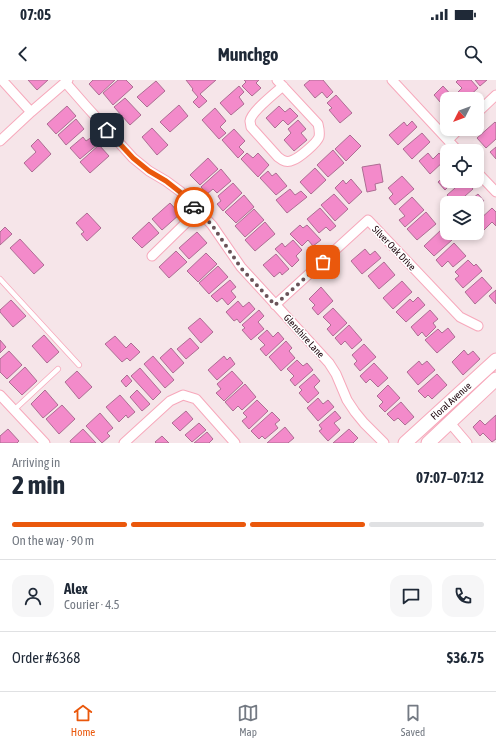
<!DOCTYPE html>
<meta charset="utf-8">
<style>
:root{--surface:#fff;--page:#f6f6f7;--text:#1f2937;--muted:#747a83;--line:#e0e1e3;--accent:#ea580c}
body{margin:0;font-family:"Asap Condensed",sans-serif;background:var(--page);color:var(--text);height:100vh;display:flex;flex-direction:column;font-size:15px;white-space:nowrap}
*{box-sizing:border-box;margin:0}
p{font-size:13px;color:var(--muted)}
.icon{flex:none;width:22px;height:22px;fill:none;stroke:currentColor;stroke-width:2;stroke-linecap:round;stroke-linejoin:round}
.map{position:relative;height:363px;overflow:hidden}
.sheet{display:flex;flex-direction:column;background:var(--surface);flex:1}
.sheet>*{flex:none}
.needle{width:26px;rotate:228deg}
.fabs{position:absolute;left:440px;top:12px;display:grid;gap:8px}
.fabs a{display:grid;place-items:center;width:44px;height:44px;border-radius:8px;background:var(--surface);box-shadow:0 2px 6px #0003;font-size:20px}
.pin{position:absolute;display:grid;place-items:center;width:34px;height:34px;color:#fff;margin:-17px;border-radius:8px;box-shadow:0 2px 6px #0006}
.courier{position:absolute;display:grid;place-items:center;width:40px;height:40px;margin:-20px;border:3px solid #ea580c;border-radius:50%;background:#fff;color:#222;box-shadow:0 1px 5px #0007}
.overview em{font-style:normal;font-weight:700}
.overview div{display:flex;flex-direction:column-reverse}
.overview{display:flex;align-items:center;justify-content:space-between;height:68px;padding:0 12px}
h1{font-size:26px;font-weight:700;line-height:30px}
.bar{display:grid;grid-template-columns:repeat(4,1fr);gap:6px 4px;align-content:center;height:48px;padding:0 12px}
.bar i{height:5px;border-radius:3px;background:var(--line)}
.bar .current{background:var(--accent)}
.bar p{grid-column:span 4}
.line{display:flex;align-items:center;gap:10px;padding:0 12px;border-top:1px solid var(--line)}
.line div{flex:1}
.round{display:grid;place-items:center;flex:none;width:42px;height:42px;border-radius:12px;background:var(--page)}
.status{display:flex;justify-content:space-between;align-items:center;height:28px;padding:0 20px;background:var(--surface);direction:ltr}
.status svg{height:11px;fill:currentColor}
header{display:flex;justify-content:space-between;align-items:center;height:52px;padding:0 12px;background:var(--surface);font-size:18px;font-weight:700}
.menu{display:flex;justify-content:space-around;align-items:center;height:56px;border-top:1px solid var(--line);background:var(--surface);font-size:11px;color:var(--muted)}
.menu a{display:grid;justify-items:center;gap:2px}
.menu .current{color:var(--accent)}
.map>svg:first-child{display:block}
.building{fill:#f38aca;stroke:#ad6d93}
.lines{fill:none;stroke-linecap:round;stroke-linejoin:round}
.lane-casing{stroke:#f7a8bb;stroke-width:6}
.street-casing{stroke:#f7a8bb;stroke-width:11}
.secondary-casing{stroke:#f7a8bb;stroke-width:15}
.lane{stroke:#fff;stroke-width:4.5}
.street{stroke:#fff;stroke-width:9}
.secondary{stroke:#fff;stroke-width:13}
.done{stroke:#6a5359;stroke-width:4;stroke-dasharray:0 7.2}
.route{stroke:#ea580c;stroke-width:5}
.labels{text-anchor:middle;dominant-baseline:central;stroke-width:3;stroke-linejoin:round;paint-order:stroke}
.street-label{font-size:10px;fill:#1e050c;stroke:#fff}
</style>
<div class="status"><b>07:05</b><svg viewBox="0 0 49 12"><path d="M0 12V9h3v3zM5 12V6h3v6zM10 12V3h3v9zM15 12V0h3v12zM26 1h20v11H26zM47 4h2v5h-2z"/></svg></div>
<header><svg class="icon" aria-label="back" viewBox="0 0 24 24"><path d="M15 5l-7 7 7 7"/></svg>Munchgo<svg class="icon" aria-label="search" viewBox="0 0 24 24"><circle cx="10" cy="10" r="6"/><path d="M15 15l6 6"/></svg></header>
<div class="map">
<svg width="496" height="363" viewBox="0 0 496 363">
<rect width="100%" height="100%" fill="#f6e5e9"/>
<path class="building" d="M28 0H48L37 10Z
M93 0H115L99 15 89 4Z
M118 0H126L133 7 113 25 103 13Z
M186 0H216L200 14 207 21 199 28 193 22 198 17 192 10 193 9Z
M244 0H259L256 3 261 8 252 16 242 6 246 2Z
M310 0H323L333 12 327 18 322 12 315 18 304 5Z
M458 0H471L478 8 466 19H462L457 13 462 8 456 2Z
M475 0H487L480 6Z
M156 1 165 11 147 27 137 17Z
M239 6 244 12 239 17 244 24 231 35 220 23Z
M443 6 455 19H447V30L434 15Z
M336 15 352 33 340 43 329 30 332 28 327 23Z
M125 18 141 35 130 45 114 27Z
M179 25 188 36 170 52 160 42Z
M67 26 76 36 56 54 47 44Z
M279 26 285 32 290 28 298 36 288 45 283 40 275 48 266 38Z
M215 28 226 41 220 47 226 53 219 59 202 40Z
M76 39 84 49 66 65 58 55Z
M298 40 306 49 301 53 307 60 294 71 284 60 291 53 288 49Z
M412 41 417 47 398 65 389 55 404 42 407 46Z
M495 42 496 43V59L486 68 477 58Z
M152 48 168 65 157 75 142 57Z
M234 49 245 61 239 67 244 72 238 78 222 60Z
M422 53 430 62 412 79 403 69Z
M350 55 361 66 346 81 335 69Z
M83 57 86 61 92 57 98 64 80 79 70 68Z
M38 59 51 74 32 92 24 83 36 72 31 66Z
M99 65 109 76 90 93 80 82Z
M496 67V79L490 72Z
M333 70 344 83 328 97 317 85Z
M247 73 253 78 258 73 269 85 258 97 241 79Z
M428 73 433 79 439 73 445 80 430 94 419 81Z
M208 78 218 89 200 105 190 95Z
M380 84 383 102 375 104 376 110 367 112 362 87Z
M447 84V101H454L445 110 438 102 447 94 441 89Z
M315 88 326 100 311 114 300 102Z
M221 89 231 101 217 113 213 109 207 114 201 107Z
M268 91 272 96 276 93 287 106 276 115 260 98Z
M402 96 414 109 395 125 389 118 393 114 388 108Z
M351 99 362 112 349 124 335 108 343 100 346 104Z
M463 101H466L473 109 457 123H454L447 115Z
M233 103 242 113 223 131 217 124 221 121 218 116Z
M290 109 295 115 301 111 307 117 287 133 276 120Z
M334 114 348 129 335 141 321 125Z
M478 114 484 121 478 126 483 131 477 137V123H467Z
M244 115 254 127 236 143 225 132Z
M412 117 424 130 405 147 399 140 405 136 399 129Z
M170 123 180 134 162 150 152 139Z
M320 128 336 146 330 151 326 147 319 153 307 139Z
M492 128 496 132V146L492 142 484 150 477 142Z
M254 129 264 140 245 157 235 146Z
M426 132 436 144 417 160 407 149Z
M87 133 101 148 87 161 81 154 84 152 76 143Z
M149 142 159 153 142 168 132 158Z
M265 142 275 154 255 171 245 160Z
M300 145 303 148 307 145 321 160 313 166 308 160 302 166 290 154Z
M5 147 12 154 0 165V152Z
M442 149 452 160 434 176 424 166Z
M197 152 207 163 189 179 179 168Z
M20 159 44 185 34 194 10 168Z
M293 160 302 170 296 176 299 180 292 187 275 169 282 163 285 167Z
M454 163 466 176 453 187 448 181 442 187 436 180Z
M365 169 370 175 375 171 381 178 362 194 351 181Z
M176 171 187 182 169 198 159 187Z
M206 173 217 184 198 202 187 191Z
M276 174 289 189 282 195 280 192 274 197 263 185Z
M468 180 474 186 476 184 482 191 463 208 455 199 459 196 455 192Z
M384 182 395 195 379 209 368 196Z
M218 186 228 197 209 214 199 203Z
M482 197 492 208 475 224 465 212Z
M230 200 236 207 231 211 236 217 228 225 222 218 217 222 211 216Z
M402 201 412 212 393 229 383 218Z
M321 207 333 221 318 235 312 228 315 225 309 219Z
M496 210V224L489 216Z
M418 217 425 225 406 242 396 232 410 219 413 222Z
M11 220 26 236 13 247 0 232V230Z
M238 221 243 227 249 222 255 229 240 243 237 239 234 241 226 232Z
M333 228 347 243 333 256 327 249 331 245 323 237Z
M259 230 264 236 258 242 264 249 251 260 242 250 245 248 242 245Z
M430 230 438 239 433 243 436 247 426 257 422 252 418 256 411 247Z
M200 238 213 252 201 263 188 248Z
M349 245 362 260 352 269 345 261 341 265 335 258Z
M448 248 455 257 437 273 425 260 438 249 442 253Z
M267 250 273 257 278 252 284 259 266 276 260 269 265 265 258 258Z
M44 255 59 272 47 283 32 266Z
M115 256 126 268 131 263 140 272 130 281 127 278 122 282 105 264Z
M190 258 199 268 186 279 177 269Z
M0 260 6 267 0 273Z
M286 261 292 268 289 271 295 278 281 291 269 277Z
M364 264 376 277 360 291 354 284 357 281 352 275Z
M171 268 184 283 173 293 160 278Z
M464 270 468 275 473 271 480 279 463 295 452 282Z
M9 271 22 285 7 299 0 292V279Z
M153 276 174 300 165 308 144 284Z
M224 276 227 280 230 277 235 284 217 300 208 290Z
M297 280 303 286 307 283 313 290 295 306 290 300 294 296 287 289Z
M419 281 422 285 427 281 435 290 418 305 407 292Z
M374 283 388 298 378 307 370 299 366 303 360 296Z
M25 287 37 301 22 315 9 302Z
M140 288 161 312 153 320 131 296Z
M77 291 92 307 79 319 65 302Z
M232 291 243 303 224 321 216 313 221 309 217 304Z
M314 294 320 301 314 307 319 313 308 323 299 313 302 310 299 307Z
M437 294 447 305 432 319 428 315 425 318 418 311Z
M127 295 132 301 126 307 121 301Z
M245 304 256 317 242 330 238 326 233 331 225 322Z
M388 305 400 318 385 332 379 326 383 322 377 316Z
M45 310 58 325 43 338 31 324Z
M137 310 150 324 142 331 130 317Z
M120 315 135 332 128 338 126 335 119 342 106 327Z
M318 318 323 324 328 320 334 327 318 341 307 328Z
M257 320 268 331 249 349 242 341 247 337 243 333Z
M401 322 414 337 405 345 398 338 394 341 387 334Z
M62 325 75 339 59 354 46 339Z
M186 331 193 339 180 351 172 343Z
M335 331 341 338 334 343 340 350 328 361 319 351 322 349 319 345Z
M272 332 280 340 275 344 278 348 265 359 262 356 259 359 251 351Z
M100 333 113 348 107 353 110 356 102 363 86 346Z
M496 335V359L492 362 483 353 480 356 473 347 480 340 485 345Z
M199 343 206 350 192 362 185 355Z
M285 347 294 358 288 363H267Z
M8 349 19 361 17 363H0V356Z
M83 349 96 363H71L70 361Z
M349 349 358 358 353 363H333Z
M207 352 213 359 209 363H194Z
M162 356 169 363H156L155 362Z"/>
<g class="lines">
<g class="lane-casing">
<path id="lane" d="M0 199 79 285
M14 330 58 289"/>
</g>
<g class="street-casing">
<path id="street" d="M2 0 31 32
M277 0 318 44C319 48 320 52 319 57 317 63 299 78 293 80 287 83 283 81 278 77L251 47C251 47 250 41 250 41 251 32 275 13 283 6
M392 0 458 71
M65 2 86 26 133 78 149 91 166 101 181 112 212 145 241 187 329 283 336 294 347 320 355 332 364 343 384 363
M477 33 496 15
M448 60 459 49
M0 61 31 32 68 0
M477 92 496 112
M152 176 198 131
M275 225 368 140 460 237 478 246
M0 315 45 363
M450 343 467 363
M124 363 170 321 183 315 196 319 235 363"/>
</g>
<g class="secondary-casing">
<path id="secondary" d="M405 363 496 280
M428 363 496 299"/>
</g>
<use href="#lane" class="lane"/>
<use href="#street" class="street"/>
<use href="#secondary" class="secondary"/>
</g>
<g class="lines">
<path class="done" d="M194 127 212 145 241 188 275 225 323 182"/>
<path class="route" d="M107 50 133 78 149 91 166 101 180 112 194 127"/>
</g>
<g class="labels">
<g class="street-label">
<text transform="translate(394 168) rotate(46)">Silver Oak Drive</text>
<text transform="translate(304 256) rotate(48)">Glenshire Lane</text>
<text transform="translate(451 321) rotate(-42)">Floral Avenue</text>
</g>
</g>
</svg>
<div class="fabs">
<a><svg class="needle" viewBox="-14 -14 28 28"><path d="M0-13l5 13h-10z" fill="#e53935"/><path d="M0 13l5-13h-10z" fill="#747a83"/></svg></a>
<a><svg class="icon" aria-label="locate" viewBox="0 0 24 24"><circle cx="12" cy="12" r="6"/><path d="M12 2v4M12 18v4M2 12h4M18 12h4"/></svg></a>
<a><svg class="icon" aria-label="layers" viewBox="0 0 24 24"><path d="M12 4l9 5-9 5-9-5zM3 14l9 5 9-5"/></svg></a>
</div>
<div class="pin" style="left:323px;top:182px;background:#ea580c"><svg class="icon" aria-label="bag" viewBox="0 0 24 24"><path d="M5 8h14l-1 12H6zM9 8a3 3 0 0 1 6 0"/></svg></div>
<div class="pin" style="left:107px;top:50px;background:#1f2937"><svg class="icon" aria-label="home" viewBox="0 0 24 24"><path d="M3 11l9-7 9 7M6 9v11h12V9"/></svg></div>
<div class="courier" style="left:194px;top:127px"><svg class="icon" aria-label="car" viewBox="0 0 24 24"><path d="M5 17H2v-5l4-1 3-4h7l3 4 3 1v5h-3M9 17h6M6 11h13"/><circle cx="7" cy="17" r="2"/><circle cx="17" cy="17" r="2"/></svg></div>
</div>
<section class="sheet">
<div class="overview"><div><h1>2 min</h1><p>Arriving in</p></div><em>07:07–07:12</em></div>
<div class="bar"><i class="current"></i><i class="current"></i><i class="current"></i><i></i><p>On the way · 90 m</p></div>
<div class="line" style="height:72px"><a class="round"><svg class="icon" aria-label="person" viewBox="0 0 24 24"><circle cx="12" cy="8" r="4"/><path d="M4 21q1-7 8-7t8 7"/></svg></a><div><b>Alex</b><p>Courier · 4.5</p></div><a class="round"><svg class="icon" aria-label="chat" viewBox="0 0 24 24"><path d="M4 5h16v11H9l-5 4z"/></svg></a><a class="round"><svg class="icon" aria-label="phone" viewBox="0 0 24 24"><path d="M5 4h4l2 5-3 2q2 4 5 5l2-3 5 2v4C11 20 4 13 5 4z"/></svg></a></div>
<div class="line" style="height:52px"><div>Order #6368</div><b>$36.75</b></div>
</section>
<nav class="menu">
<a class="current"><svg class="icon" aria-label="home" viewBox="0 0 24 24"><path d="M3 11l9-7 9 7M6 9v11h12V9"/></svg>Home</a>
<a><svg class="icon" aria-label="map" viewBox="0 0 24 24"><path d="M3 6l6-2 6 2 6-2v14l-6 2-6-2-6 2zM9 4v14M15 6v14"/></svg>Map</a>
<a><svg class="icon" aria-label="saved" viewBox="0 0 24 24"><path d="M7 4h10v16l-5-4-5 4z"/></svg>Saved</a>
</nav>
